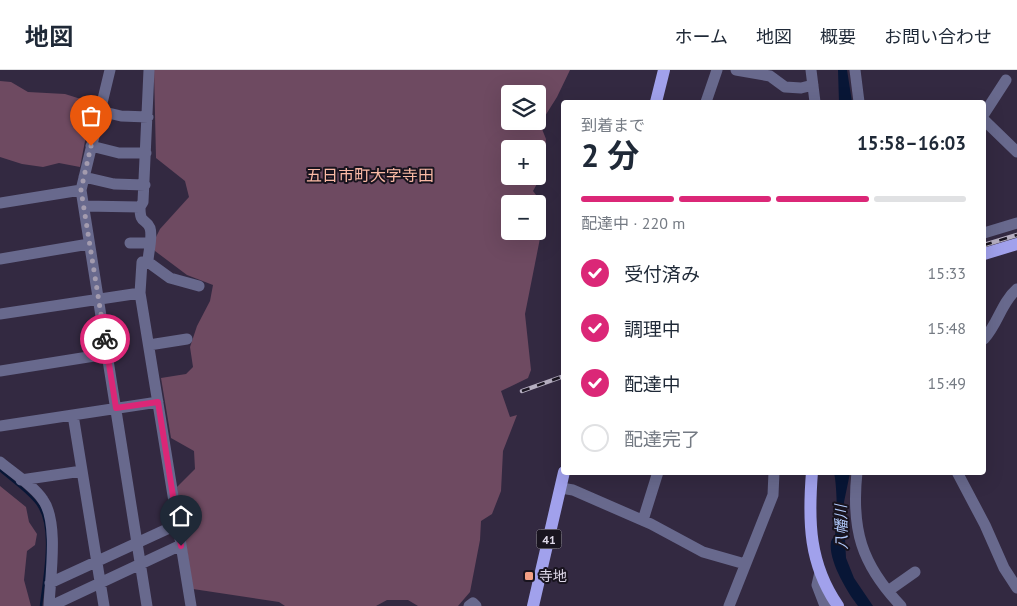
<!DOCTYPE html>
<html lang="ja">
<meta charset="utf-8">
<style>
:root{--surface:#fff;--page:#f6f6f7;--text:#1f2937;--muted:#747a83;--line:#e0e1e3;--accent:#db2777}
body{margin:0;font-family:"PT Sans","Noto Sans JP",sans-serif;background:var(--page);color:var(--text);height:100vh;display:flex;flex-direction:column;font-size:19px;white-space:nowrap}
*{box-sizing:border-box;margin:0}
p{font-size:16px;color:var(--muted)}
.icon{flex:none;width:28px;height:28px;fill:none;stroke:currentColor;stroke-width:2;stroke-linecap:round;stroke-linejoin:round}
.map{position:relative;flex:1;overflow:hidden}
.drawer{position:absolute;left:561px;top:30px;width:425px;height:375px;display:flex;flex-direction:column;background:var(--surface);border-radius:5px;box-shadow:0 5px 20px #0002}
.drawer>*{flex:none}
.fabs{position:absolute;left:501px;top:15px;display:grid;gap:10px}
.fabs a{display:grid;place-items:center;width:45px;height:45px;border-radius:5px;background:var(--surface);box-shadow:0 5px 20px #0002;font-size:25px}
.pin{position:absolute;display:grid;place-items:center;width:42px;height:42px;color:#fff;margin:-51px -21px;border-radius:50% 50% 50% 0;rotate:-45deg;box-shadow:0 0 5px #0007}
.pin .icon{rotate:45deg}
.courier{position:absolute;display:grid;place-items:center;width:50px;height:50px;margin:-25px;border:4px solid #db2777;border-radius:50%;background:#fff;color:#222;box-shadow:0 1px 6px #0007}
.overview em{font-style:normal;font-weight:700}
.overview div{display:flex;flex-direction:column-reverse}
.overview{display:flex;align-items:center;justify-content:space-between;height:85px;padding:0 20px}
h1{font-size:32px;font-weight:700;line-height:38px}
.bar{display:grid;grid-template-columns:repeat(4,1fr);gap:8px 5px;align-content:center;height:60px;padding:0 20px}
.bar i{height:6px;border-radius:4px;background:var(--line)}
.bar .on{background:var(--accent)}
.bar p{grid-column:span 4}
ol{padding:0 20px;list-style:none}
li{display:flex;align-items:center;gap:15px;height:55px}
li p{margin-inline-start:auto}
li .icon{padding:5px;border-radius:50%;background:var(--accent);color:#fff;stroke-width:4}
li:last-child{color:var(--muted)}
li i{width:28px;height:28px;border:2px solid var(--line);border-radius:50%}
header{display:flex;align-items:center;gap:30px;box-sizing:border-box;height:70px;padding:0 25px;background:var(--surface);border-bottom:1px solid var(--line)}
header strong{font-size:24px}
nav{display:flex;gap:28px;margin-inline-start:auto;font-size:18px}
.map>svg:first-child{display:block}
.green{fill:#6e4a61;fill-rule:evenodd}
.water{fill:#081636}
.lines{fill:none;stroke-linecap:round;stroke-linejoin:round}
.stream{stroke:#081636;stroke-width:2.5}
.minor{stroke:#68698d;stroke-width:11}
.major{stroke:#a1a1ec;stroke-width:12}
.rail-casing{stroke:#b5aec0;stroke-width:4.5}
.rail{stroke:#19141f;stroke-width:2.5;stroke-dasharray:8;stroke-linecap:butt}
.done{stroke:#a39bae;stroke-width:5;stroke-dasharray:0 9}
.route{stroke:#db2777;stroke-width:6}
.poi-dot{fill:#f39f84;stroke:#19141f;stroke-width:2}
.labels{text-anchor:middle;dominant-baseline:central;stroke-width:4;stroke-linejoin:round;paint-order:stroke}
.shield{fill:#19141f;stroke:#a49eac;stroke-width:1}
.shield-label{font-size:12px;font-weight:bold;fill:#dfd9e9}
.poi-label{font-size:14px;fill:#dfd9e9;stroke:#19141f;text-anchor:start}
.water-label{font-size:15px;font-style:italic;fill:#b2cbfe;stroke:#19141f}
.quarter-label{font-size:16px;fill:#fabaa5;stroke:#19141f}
</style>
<header>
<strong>地図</strong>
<nav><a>ホーム</a><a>地図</a><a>概要</a><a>お問い合わせ</a></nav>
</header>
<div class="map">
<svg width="1017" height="536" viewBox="0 0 1017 536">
<rect width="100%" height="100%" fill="#332941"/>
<path class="green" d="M154 0H570L557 27 540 54 546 69 544 101 533 121 546 138 525 244 531 300 528 308 501 321 510 347 517 345 503 381 501 421 492 444 481 451 480 470 470 522 458 536H418L408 530H387L376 536H285L279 532 193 519 177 417 195 399 194 381 171 368 161 308 186 304 193 297 190 277 197 256 210 231 213 215 187 205 155 181V169L160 159 189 127 185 111 156 88ZM510 24H538V51H510ZM510 79H538V106H510ZM510 134H538V161H510Z
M0 11 11 12 28 22 65 24 84 30 91 40 80 97 59 93 43 97 22 94 0 87Z
M0 416 26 437 29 452 37 464 35 475 27 481 24 510 31 536H0Z"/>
<path class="water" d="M838 0H847L852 32H839Z
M834 403H850L844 432 847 463 845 469 846 488 854 508 873 536H858C847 522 828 490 831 472 831 471 834 466 835 465 838 454 837 414 834 403Z"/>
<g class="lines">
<path class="stream" d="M0 400C11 410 25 419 35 431 56 453 44 508 41 536"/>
<path class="minor" d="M110 0 81 120 147 536
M736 0 770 6 785 17 801 18 813 15
M811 0 815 32
M855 0 859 32
M706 32 717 0
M100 41 121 46 148 47
M984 44 1006 10
M984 50 1017 82
M91 76 119 83H146
M84 107 114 114 145 115
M0 133 81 120
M84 136 140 137 143 132 149 0
M140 137C140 155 145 147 150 158 153 167 148 183 148 192H142L140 223 191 536
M984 163 1017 153
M130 173H149
M0 189 89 174
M148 192 170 208 199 216
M0 244 140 223
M984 269C998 254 1001 233 1017 219
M149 275 187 269
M0 301 107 284
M73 345 104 536
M0 356 158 332
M0 392C13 403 34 416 43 430 59 452 50 509 49 536
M857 402C851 459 861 494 901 536
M957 402 985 455 1004 498 1017 518
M21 410 82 401
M561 418 573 420 651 454 703 482 745 494
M643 450 658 402
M820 502 817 515 825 536
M50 513 178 454
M888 521 915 502
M51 536 181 475
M469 536 473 533 476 536
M729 536 773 425 774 402"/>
<path class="major" d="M656 32 664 0
M984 184 1017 174
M812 402C808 452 809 494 838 536
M533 536 564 402"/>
<g class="rail-casing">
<path id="rail" d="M984 175 1017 165
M522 321 564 306"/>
</g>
<use href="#rail" class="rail"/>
</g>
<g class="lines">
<path class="done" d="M91 76 81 120 105 269"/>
<path class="route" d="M105 269 116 338 158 332 181 476"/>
</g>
<rect class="poi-dot" x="524" y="501" width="10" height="10" rx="2.5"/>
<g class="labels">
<rect class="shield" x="536.5" y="459.5" width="25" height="19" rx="4"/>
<g class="shield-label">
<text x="549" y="469">41</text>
</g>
<g class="poi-label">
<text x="539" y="506">寺地</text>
</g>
<g class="water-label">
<text transform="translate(841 457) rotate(-91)">八幡川</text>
</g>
<g class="quarter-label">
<text x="370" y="105">五日市町大字寺田</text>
</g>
</g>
</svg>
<div class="fabs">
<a><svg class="icon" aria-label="layers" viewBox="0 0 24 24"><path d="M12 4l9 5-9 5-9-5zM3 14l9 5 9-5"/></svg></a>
<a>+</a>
<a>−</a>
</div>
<div class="pin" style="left:91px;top:76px;background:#ea580c"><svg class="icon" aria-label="bag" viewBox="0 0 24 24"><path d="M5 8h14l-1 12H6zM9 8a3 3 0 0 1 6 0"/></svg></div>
<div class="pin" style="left:181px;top:476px;background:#1f2937"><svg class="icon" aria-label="home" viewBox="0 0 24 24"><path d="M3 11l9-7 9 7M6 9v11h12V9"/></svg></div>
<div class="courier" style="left:105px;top:269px"><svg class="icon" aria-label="bike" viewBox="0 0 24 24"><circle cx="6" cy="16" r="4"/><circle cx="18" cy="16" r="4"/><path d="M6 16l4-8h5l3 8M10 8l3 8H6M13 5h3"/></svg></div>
<section class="drawer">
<div class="overview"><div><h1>2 分</h1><p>到着まで</p></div><em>15:58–16:03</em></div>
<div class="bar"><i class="on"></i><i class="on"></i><i class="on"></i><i></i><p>配達中 · 220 m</p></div>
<ol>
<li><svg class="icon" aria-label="check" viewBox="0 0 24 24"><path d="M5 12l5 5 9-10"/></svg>受付済み<p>15:33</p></li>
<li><svg class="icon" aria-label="check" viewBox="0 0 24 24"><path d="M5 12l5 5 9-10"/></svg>調理中<p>15:48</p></li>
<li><svg class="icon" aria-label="check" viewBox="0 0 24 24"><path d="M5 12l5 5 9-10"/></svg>配達中<p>15:49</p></li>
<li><i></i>配達完了</li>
</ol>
</section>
</div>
